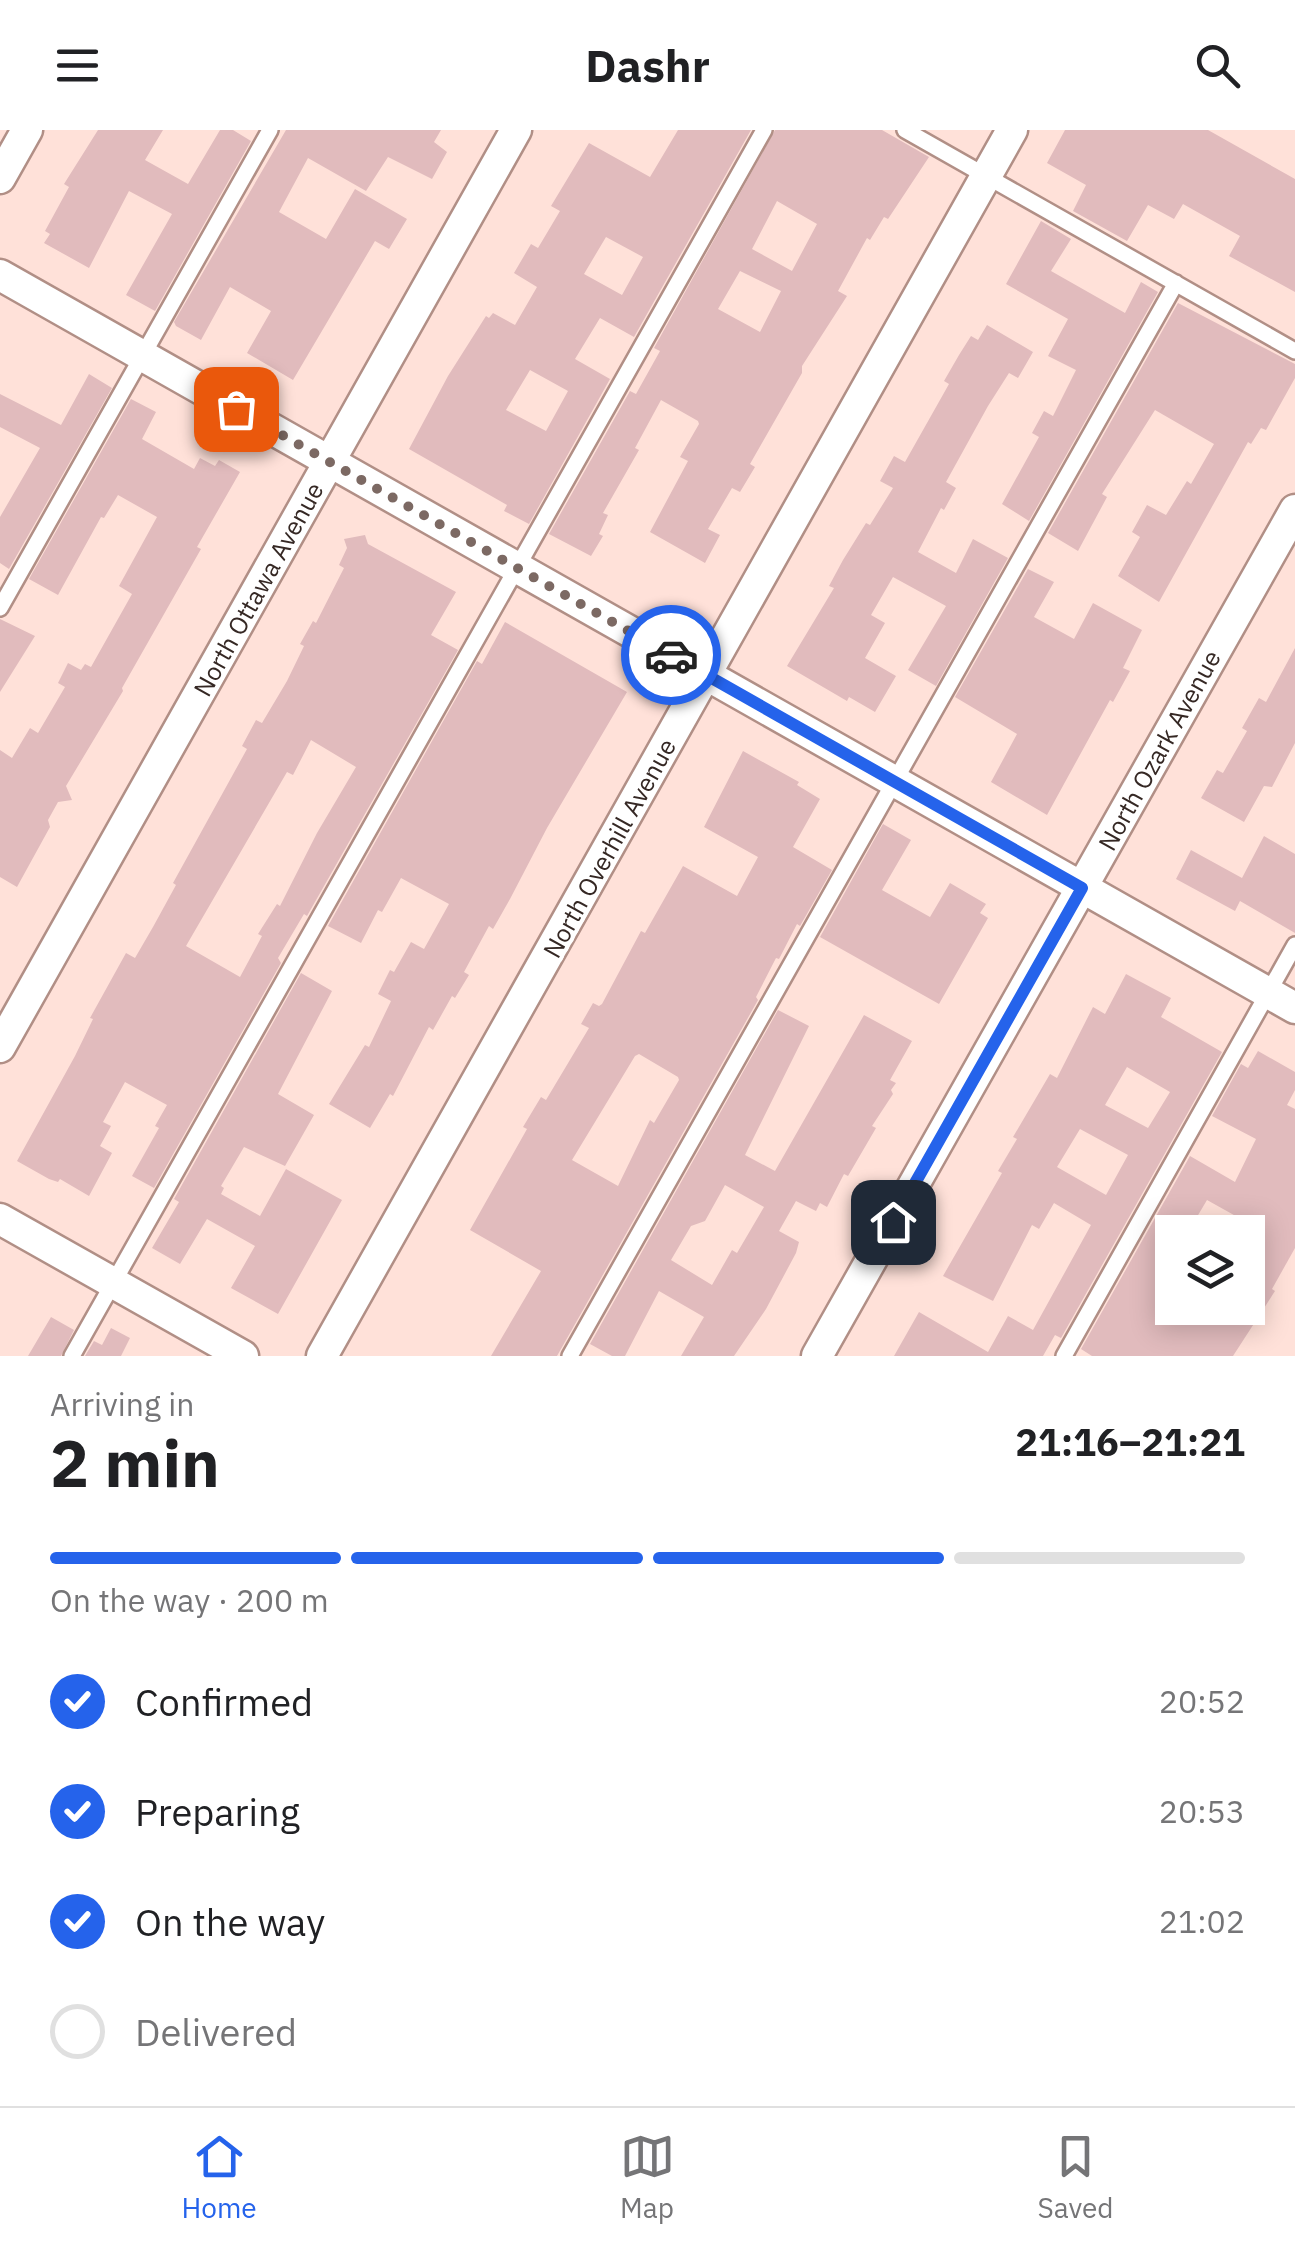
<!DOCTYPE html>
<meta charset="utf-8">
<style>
:root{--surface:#fff;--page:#f6f6f6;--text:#202124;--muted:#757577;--line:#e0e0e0;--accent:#2563eb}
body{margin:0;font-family:"IBM Plex Sans",sans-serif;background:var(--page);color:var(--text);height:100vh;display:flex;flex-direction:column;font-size:38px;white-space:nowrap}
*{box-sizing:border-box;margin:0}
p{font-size:32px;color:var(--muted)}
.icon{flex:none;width:55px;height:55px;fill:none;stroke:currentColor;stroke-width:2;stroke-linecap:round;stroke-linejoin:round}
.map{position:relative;height:1226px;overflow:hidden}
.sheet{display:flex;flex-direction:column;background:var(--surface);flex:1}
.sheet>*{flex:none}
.tools{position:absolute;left:1155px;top:1085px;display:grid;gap:20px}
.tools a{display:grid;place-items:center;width:110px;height:110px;border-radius:0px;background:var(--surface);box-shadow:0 5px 25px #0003;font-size:50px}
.pin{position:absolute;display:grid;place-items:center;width:85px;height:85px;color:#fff;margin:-42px;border-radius:20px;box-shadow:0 5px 15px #0006}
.courier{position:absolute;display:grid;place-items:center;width:100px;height:100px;margin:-50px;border:8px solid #2563eb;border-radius:50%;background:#fff;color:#222;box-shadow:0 2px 12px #0007}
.overview em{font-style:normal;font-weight:700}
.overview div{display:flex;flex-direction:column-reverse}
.overview{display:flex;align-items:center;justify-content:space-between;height:170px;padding:0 50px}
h1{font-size:65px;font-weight:700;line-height:75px}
.bar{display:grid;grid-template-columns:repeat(4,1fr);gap:15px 10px;align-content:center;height:120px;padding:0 50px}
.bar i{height:12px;border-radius:8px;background:var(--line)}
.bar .active{background:var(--accent)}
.bar p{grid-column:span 4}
ol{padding:0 50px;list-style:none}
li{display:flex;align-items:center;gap:30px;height:110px}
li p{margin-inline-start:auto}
li .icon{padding:10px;border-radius:50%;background:var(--accent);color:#fff;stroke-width:4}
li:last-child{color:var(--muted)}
li i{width:55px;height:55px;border:5px solid var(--line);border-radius:50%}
header{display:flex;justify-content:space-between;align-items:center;height:130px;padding:0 50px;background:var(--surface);font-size:45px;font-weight:700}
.tabs{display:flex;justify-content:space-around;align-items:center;height:140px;border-top:2px solid var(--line);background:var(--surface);font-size:28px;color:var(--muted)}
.tabs a{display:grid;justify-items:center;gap:5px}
.tabs .active{color:var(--accent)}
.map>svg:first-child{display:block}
.building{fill:#e1bbbd;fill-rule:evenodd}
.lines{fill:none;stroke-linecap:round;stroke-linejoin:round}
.service-casing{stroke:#b18f86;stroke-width:20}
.minor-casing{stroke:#b18f86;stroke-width:35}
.service{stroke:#fff;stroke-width:15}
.minor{stroke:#fff;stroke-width:30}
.done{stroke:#7c6963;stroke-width:10;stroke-dasharray:0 18}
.route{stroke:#2563eb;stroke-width:12}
.labels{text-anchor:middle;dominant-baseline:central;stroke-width:8;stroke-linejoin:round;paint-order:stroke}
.street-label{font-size:25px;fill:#352824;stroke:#fff}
</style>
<header><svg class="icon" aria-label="menu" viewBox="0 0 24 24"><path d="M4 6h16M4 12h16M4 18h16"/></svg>Dashr<svg class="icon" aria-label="search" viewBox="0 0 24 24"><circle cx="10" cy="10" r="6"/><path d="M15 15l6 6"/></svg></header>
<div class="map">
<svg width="1295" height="1226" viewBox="0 0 1295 1226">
<rect width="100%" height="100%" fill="#ffe1d9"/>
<path class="building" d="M98 0H163L145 30 188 54 220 0H233L251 11 155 181 126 165 172 84 129 61 89 138 44 113 50 104 45 101 69 57 64 54Z
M286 0H441L434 12 447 22 432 49 388 27 366 61 308 28 279 82 326 109 355 59 407 89 389 119 375 111 293 250 247 223 271 181 230 157 201 210 176 196 174 192Z
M678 0H751L634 207 600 188 575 229 610 249 529 394 504 381 507 375 409 319 448 246 486 186 489 188 493 183 515 195 537 157 514 143 531 114 538 118 560 81 551 76 589 13 650 47ZM606 107 643 127 622 165 584 144ZM530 240 568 261 546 301 506 280Z
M775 0H882L929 27 888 89 884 87 870 110 867 108 838 161 847 166 802 236V243L750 334 755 337 740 362 732 358 708 399 720 405 705 433 650 402 688 331 680 327 699 294 698 291 661 270 635 318 639 320 603 383 608 385 599 404 603 406 591 426 549 404 630 261 636 264 660 221 654 218ZM777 71 817 94 792 141 752 119ZM740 141 781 161 760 202 718 179Z
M1065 0H1208L1295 49V162L1229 126 1240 106 1183 74 1174 89 1148 75 1127 111 1073 81 1086 55 1047 33Z
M1041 91 1071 109 1051 141 1125 183 1141 152 1158 162 1029 391 1002 374 1039 307 1032 303 1044 281 1053 286 1076 240 1048 226 1068 189 1006 154Z
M1178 173 1295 234V248L1266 300 1261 298 1251 314 1248 312 1159 472 1118 446 1140 407 1132 402 1147 375 1166 385 1187 351 1191 354 1214 314 1155 280 1102 364 1107 367 1078 421 1048 403Z
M987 195 1033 222 1018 248 1009 243 988 276 946 352 956 358 944 380 941 378 918 422 956 443 973 409 1008 428 936 556 908 540 946 476 893 447 871 485 885 493 865 528 896 546 875 582 849 567 847 571 787 536 834 458 829 456 843 430 866 393 870 395 893 358 880 351 894 326 905 332 949 254 944 251 959 225 971 206 978 210Z
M89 244 112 258 9 439 0 433V387L40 318 0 297V264L61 295Z
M131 269 156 282 142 309 194 339 200 328 215 336 219 330 240 342 197 417 201 419 122 558 123 561 66 656 72 670 58 672 48 690 50 697 17 757 0 747V620L12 628 30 598 38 603 65 557 58 553 68 533 81 540 85 534 91 537 132 464 119 456 157 387 118 365 104 388 101 387 58 465 29 449Z
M365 405 368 414 456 462 431 505 458 520 307 786 304 784 278 828 281 833 154 1058 132 1046 159 998 155 996 167 975 125 952 103 992 111 996 100 1016 112 1023 89 1066 60 1049 58 1052 49 1049 17 1031 75 926 93 889 90 888 126 823 135 828 153 797 176 755 173 753 247 619 242 616 256 590 262 593 287 551 304 516 300 514 313 491 316 493 344 438 339 435 347 418 344 409ZM311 610 356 637 317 703 280 776 277 774 258 804 262 806 240 847 186 816 287 642 293 645Z
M1028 439 1054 452 1034 487 1074 509 1093 473 1142 500 1123 538 1130 541 1113 572 1110 570 1047 685 991 652 1017 604 955 567Z
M0 489 35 506 0 562Z
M505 492 627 562 547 698 510 769 493 799 489 796 464 842 469 845 455 868 452 866 433 900 429 897 393 966 390 964 370 998 329 974 365 915 369 917 391 871 378 864 390 840 394 842 411 812 424 819 449 774 401 748 382 782 378 780 361 813 328 796 477 531 482 534Z
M1295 518V613L1272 657 1264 656 1244 692 1201 668 1217 640 1223 643 1247 601 1242 598 1259 568 1266 572Z
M743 621 799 652 797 655 820 669 793 717 832 740 800 796 797 794 779 829 776 828 756 867 758 870 557 1226H491L541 1141 470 1100 527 999 523 997 541 967 546 970 589 898 581 894 593 873 599 876 602 874 641 801 645 803 683 736 737 766 758 727 704 697ZM639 924 678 947 679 950 654 993 650 990 618 1056 572 1030 635 926Z
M883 694 911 710 882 760 930 787 950 753 986 774 980 783 988 788 939 874 820 807Z
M1264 706 1295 724V803L1240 771 1235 781 1176 749 1191 720 1242 748Z
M301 843 332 861 278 964 314 985 285 1036 244 1017 221 1056 224 1058 221 1064 260 1086 286 1039 342 1070 278 1184 231 1158 255 1116 207 1089 180 1134 152 1118 179 1072 174 1069Z
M1126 844 1171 868 1161 887 1222 922 1061 1208 1055 1205 1043 1226H894L919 1182 988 1222 1008 1186 1033 1200 1091 1095 1054 1073 1039 1099 1032 1095 993 1171 943 1146 1002 1043 998 1041 1017 1009 1013 1007 1050 944 1057 948 1093 877 1105 884ZM1127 937 1170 962 1148 998 1105 975ZM1080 999 1128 1025 1106 1065 1057 1037Z
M778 880 809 896 745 1025 775 1041 864 885 912 911 890 950 896 953 891 960 893 964 872 996 876 998 848 1046 844 1044 827 1077 820 1073 816 1081 796 1071 779 1101 799 1112 796 1123 766 1179 734 1226H681L704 1187 659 1161 625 1226H612L590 1214ZM725 1055 764 1077 737 1123 732 1120 712 1155 671 1130 691 1096 705 1091Z
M1258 921 1295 942V960L1287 975 1295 979V1118L1272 1159 1275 1161 1233 1226H1092L1081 1219 1190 1026 1235 1052 1256 1009 1212 986 1241 934 1248 938ZM1207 1070 1250 1094 1248 1099V1178H1172V1102H1188Z
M51 1187 74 1200 61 1226H28Z
M111 1198 130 1208 121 1226H85L94 1211 102 1215Z"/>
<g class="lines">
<g class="service-casing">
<path id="service" d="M905 0 1295 221
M0 478 270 0
M72 1226 764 0
M570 1226 1176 153
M1064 1226 1295 815"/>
</g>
<g class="minor-casing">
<path id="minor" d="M0 48 27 0
M0 145 1295 878
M0 917 516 0
M0 1089 243 1226
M322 1226 1012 0
M817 1226 1295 380"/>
</g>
<use href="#service" class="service"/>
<use href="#minor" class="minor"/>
</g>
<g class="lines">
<path class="done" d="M236 279 671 525"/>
<path class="route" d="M671 525 1082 758 893 1092"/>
</g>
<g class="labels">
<g class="street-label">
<text transform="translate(258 459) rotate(-61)">North Ottawa Avenue</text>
<text transform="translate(1159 620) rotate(-61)">North Ozark Avenue</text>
<text transform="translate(609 718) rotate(-61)">North Overhill Avenue</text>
</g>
</g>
</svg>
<div class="tools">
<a><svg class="icon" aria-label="layers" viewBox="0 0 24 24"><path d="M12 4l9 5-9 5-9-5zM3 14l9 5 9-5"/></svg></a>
</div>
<div class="pin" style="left:236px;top:279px;background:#ea580c"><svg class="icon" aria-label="bag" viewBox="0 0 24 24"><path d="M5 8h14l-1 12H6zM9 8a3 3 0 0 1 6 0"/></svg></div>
<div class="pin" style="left:893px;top:1092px;background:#1f2937"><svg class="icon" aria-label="home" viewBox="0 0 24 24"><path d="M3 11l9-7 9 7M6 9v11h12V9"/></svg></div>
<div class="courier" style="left:671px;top:525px"><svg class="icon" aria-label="car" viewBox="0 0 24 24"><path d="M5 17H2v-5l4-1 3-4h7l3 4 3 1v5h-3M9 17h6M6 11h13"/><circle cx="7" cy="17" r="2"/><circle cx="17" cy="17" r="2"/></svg></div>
</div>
<section class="sheet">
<div class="overview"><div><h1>2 min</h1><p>Arriving in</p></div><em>21:16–21:21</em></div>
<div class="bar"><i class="active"></i><i class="active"></i><i class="active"></i><i></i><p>On the way · 200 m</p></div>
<ol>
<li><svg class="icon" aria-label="check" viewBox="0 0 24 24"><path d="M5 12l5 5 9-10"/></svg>Confirmed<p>20:52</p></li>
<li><svg class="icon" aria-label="check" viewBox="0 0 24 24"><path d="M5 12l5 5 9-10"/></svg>Preparing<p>20:53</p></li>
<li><svg class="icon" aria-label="check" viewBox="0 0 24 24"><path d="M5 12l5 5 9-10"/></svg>On the way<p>21:02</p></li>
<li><i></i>Delivered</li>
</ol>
</section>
<nav class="tabs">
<a class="active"><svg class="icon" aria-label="home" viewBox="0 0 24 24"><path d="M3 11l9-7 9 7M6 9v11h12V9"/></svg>Home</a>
<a><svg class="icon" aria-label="map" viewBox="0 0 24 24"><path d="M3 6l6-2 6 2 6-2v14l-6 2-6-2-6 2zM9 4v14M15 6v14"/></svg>Map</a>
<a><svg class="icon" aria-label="saved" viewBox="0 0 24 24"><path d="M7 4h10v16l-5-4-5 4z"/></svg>Saved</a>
</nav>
